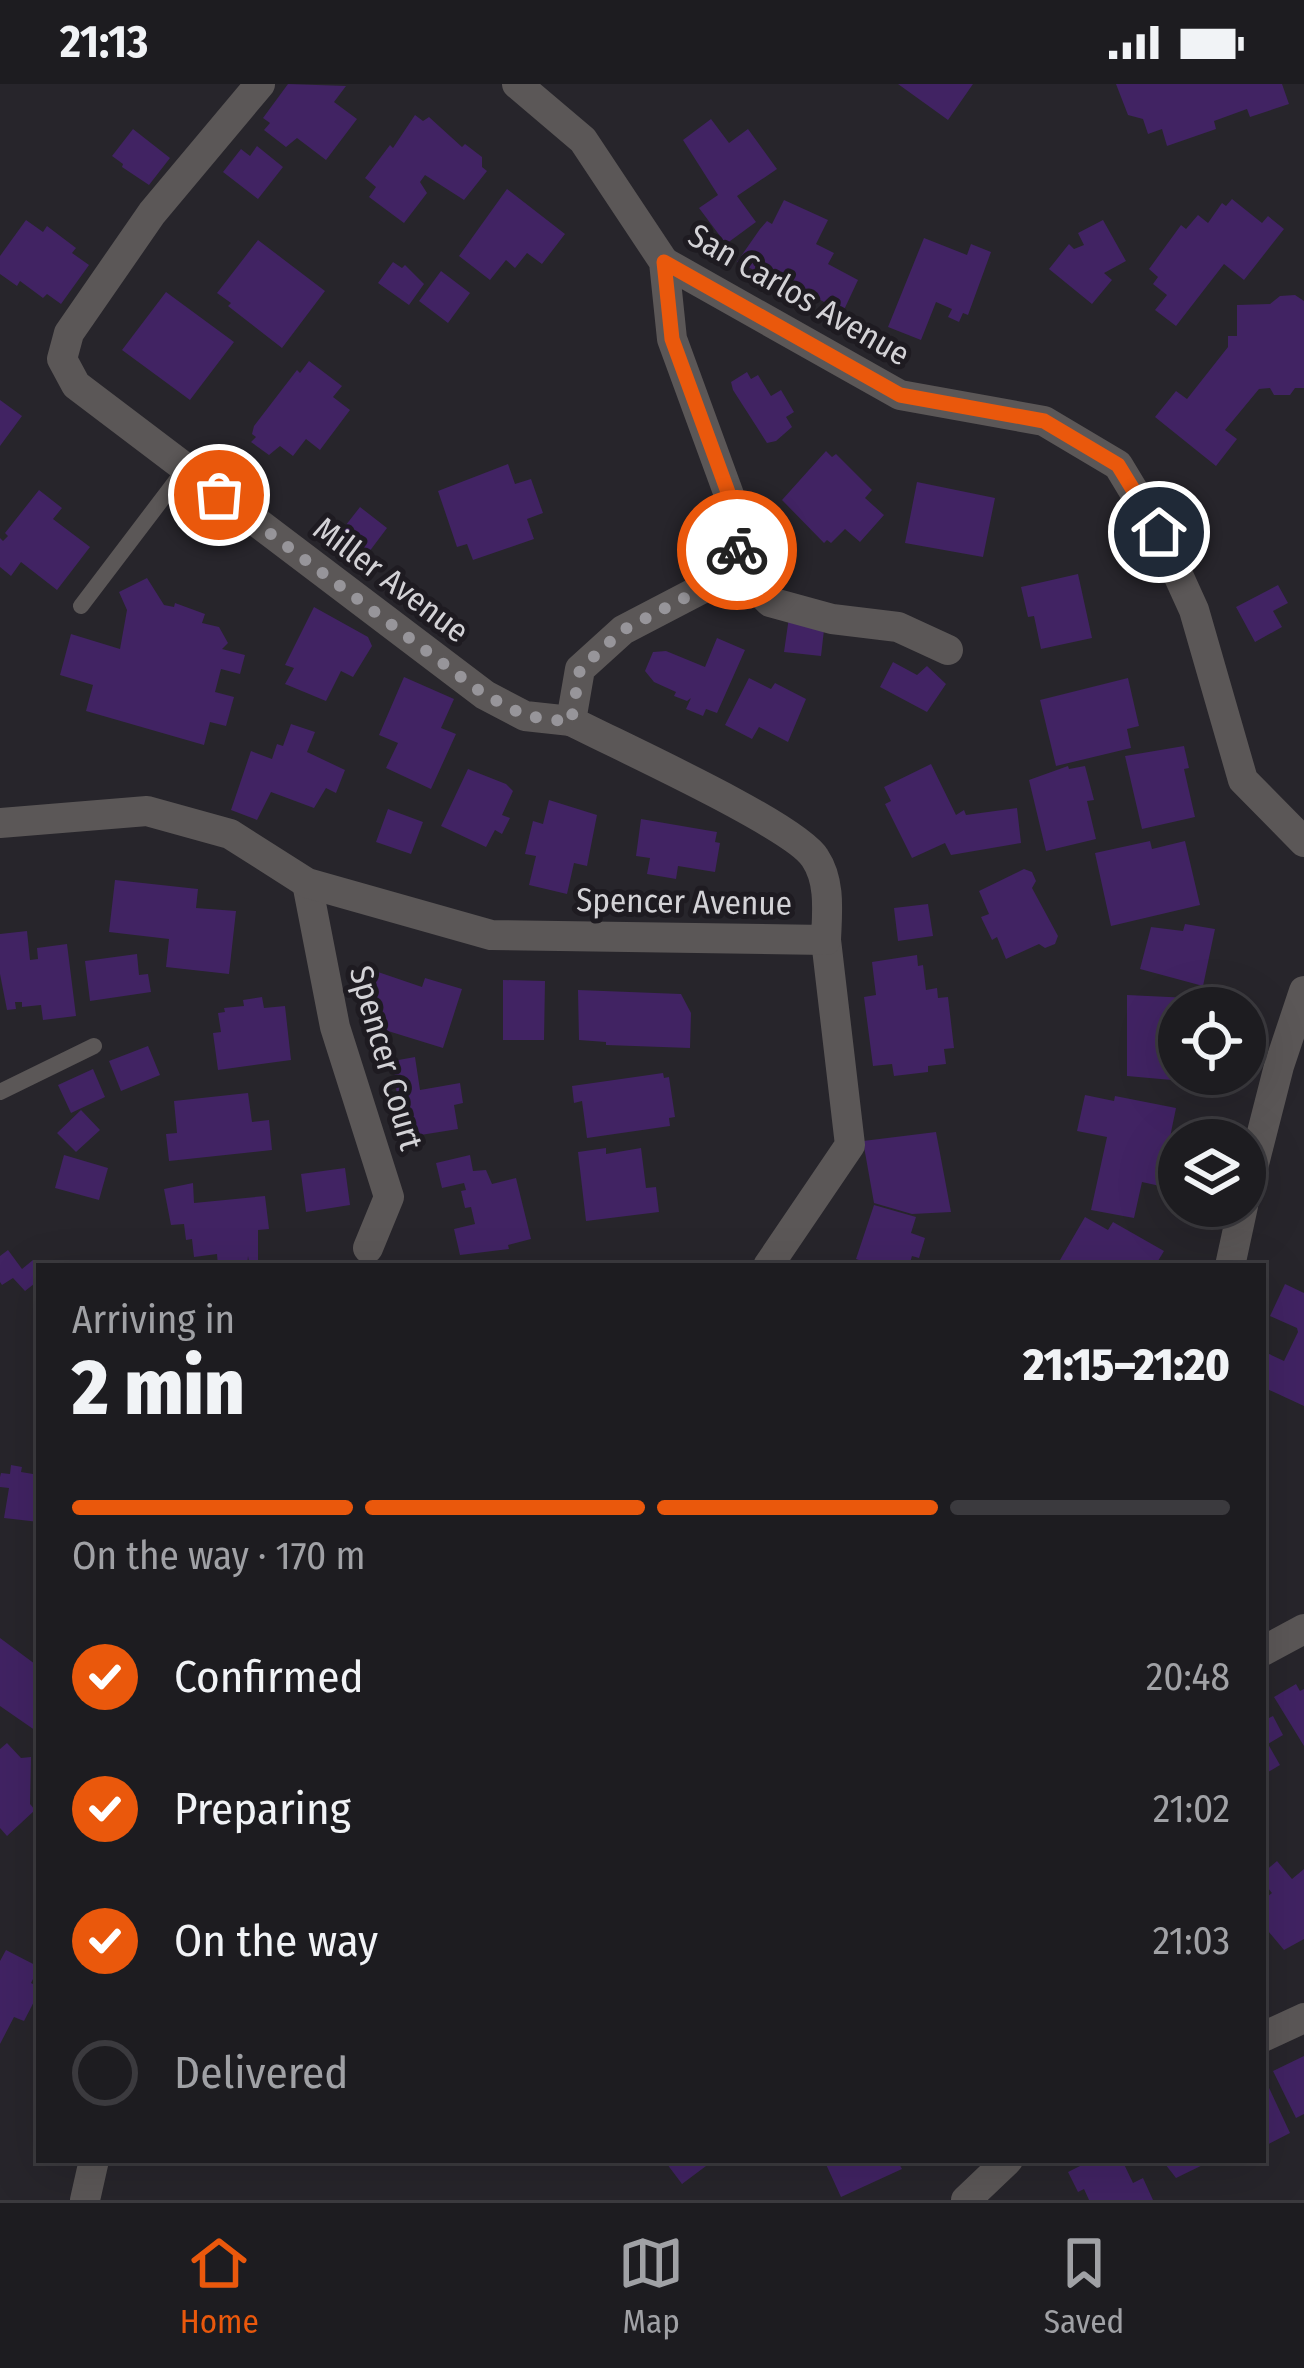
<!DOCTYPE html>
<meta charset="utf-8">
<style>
:root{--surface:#1d1c20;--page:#2a292d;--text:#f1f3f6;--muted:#a0a1a5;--line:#3b3a3e;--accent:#ea580c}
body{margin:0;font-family:"Fira Sans Condensed",sans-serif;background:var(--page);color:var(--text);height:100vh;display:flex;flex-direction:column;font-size:45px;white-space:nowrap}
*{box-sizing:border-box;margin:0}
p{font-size:39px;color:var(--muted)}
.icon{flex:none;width:66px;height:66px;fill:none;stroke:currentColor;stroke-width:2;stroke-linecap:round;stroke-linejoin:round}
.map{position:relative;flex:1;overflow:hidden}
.details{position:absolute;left:36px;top:1179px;width:1230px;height:900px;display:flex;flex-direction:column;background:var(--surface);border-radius:0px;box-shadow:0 12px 48px #0002,0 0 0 3px var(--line)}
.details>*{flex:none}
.tools{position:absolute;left:1158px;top:903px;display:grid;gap:24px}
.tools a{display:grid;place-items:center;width:108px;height:108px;border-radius:50%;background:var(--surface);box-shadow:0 12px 48px #0002,0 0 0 3px var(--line);font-size:60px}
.pin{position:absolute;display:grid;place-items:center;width:102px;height:102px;color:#fff;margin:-51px;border:6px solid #fff;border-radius:50%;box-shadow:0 3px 12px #0007}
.courier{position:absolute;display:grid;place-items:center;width:120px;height:120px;margin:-60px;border:9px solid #ea580c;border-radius:50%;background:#fff;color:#222;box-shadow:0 3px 15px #0007}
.overview em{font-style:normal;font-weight:800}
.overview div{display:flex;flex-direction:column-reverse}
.overview{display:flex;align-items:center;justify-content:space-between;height:204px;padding:0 36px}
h1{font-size:78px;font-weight:800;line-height:90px}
.bar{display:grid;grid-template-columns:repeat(4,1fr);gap:18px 12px;align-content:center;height:144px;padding:0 36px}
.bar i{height:15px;border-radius:9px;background:var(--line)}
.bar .selected{background:var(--accent)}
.bar p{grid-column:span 4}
ol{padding:0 36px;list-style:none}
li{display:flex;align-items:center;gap:36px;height:132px}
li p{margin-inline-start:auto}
li .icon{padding:12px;border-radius:50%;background:var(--accent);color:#fff;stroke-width:4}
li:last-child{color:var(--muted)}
li i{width:66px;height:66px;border:6px solid var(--line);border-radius:50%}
.status{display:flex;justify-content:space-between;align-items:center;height:84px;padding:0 60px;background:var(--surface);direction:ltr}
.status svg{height:33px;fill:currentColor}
.tab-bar{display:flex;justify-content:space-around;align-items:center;height:168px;border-top:3px solid var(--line);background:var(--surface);font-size:33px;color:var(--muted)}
.tab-bar a{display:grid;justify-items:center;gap:6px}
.tab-bar .selected{color:var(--accent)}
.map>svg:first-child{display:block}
.building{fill:#412363}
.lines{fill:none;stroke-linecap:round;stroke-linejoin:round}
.service{stroke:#5b5757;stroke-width:16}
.minor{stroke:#5b5757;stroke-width:30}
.tertiary{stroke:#5b5757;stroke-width:30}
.done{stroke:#97959a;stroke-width:12;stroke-dasharray:0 21.6}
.route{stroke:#ea580c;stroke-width:15}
.labels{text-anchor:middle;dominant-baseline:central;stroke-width:10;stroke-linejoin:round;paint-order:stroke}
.street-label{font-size:33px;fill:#d3d2d6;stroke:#1e1b21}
</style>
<div class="status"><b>21:13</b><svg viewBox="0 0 49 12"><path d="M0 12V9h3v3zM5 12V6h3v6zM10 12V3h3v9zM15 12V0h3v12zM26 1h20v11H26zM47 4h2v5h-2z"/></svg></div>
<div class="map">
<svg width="1304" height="2116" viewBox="0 0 1304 2116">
<rect width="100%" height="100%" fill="#27252b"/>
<path class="building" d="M288 0 346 2 334 18 357 35 326 76 297 54 286 63 264 46 270 39 263 34Z
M898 0H973L948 36Z
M1116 0H1282L1289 20 1250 33 1247 25 1214 37 1216 45 1167 62 1162 45 1148 50 1143 35 1128 31Z
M415 31 423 37 429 33 462 63 465 60 482 73V83L487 87 464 116 425 91 420 98 427 109 404 139 369 113 376 103 365 94 390 61 393 64Z
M711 35 729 59 748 45 777 85 737 112 756 138 726 160 699 124 718 111 683 56Z
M133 45 170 74 149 101 122 83 123 80 112 72Z
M257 62 283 83 258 115 223 88 241 65 250 72Z
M507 105 565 150 542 180 527 169 515 184 506 176 490 196 459 172Z
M1232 115 1262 139 1268 132 1284 145 1244 196 1224 180 1176 242 1155 226 1167 211 1153 200 1158 193 1149 185 1181 141 1186 145 1198 131 1208 139 1222 119 1226 122Z
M784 116 828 136 816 160 834 169 828 180 858 196 843 228 758 183 756 187 737 178 760 145 767 137 772 140Z
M26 136 43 148 47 142 76 164 72 169 89 181 61 220 47 210 43 214 20 197 17 202 0 190V172Z
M1103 136 1126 177 1104 189 1112 196 1092 220 1049 185 1069 160 1074 165 1084 161 1078 149Z
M924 154 967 171 971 160 991 168 968 231 963 229 959 238 948 233 952 225 936 218 921 256 888 243Z
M258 156 325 207 282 264 228 222 231 219 217 209Z
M393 178 402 184 405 181 424 200 409 221 378 199Z
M441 187 470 209 448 239 419 217Z
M166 208 234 258 190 316 122 266Z
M1295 211 1304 217V304H1295L1290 311H1274L1270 304 1259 305 1225 346 1237 355 1216 382 1155 333 1176 307 1187 315 1228 263V252H1237V221L1270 220 1280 212Z
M309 277 342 302 333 313 350 326 320 366 306 355 293 372 280 362 269 371 251 358 256 353 252 350 254 342 297 286 300 289Z
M747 288 751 295 758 291 771 312 781 306 794 328 786 333 792 343 776 357 767 359 733 306 731 298Z
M0 316 22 332 0 362Z
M826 367 832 373 836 370 872 406 865 414 884 431 860 458 845 445 831 459 827 456 824 459 782 416Z
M508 380 515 400 531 395 543 429 527 435 534 455 473 476 467 460 457 463 438 407Z
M917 398 995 414 983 473 905 459Z
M39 406 62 424 53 435 90 463 57 506 21 478 11 492 0 483V454L3 457 8 452 5 449Z
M360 423 387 444 363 476 335 455Z
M1078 490 1092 554 1041 565 1034 532 1028 533 1021 503Z
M147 494 164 521 174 523 175 519 205 530 202 539 219 543 228 559 222 565 245 571 240 590 221 585 215 608 234 613 226 642 210 638 204 661 86 627 93 601 60 591 71 550 120 565 127 526 119 508Z
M1278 501 1288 519 1273 527 1282 543 1255 558 1236 523Z
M314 523 368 553 372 562 353 593 341 587 326 617 285 600 294 584 285 581Z
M789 533 825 537 821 572 784 568Z
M717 554 745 566 717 629 706 625 703 632 686 625 691 614 687 617 674 612 676 608 654 598 645 587 653 568 666 567 705 583Z
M893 578 917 591 927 582 946 600 927 628 880 603Z
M404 593 454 615 441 644 456 650 431 705 386 684 398 659 379 651Z
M749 594 771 605 775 599 806 615 788 658 759 643 752 655 725 641Z
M1128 594 1139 642 1127 645 1131 664 1056 682 1040 616Z
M291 640 315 648 307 668 345 686 336 709 326 704 314 724 271 708 257 736 231 726 251 667 272 675 277 660 283 662Z
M1184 662 1189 684 1184 685 1195 733 1142 745 1125 672Z
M931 680 956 731 964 726 966 731 1017 724 1021 759 951 771 945 759 912 774 885 720 891 717 884 703Z
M1068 682 1069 685 1085 682 1094 716 1087 717 1096 755 1046 767 1029 696Z
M468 685 506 700 513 707 502 731 510 734 502 750 495 746 486 763 441 742Z
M549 716 597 731 587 782 574 779 567 810 529 801 536 772 525 770 533 737 543 740Z
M388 725 423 738 411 770 376 758Z
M641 735 717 748 715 758 720 759 715 788 678 782 676 795 647 790 650 774 636 772Z
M1150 757 1152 765 1185 757 1200 821 1111 842 1095 769Z
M1024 785 1032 788 1036 797 1032 804 1058 852 1055 860 1045 864 1039 860 1006 875 997 853 992 856 981 833 989 830 979 807Z
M115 796 198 805 196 824 236 827 229 890 166 883 169 855 109 848Z
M928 820 933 852 898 857 894 824Z
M1185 840 1215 845 1203 902 1140 885 1151 843 1183 847Z
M27 847 30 876 38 875 37 864 67 860 76 932 43 936 41 921 22 923V918H15L16 925 7 926 0 890V850Z
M137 870 139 891 148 890 151 908 90 917 85 877Z
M917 871 918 882 923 881 926 906 937 904 938 914 948 913 954 964 944 965 946 980 928 982V988L894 992 892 980 873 982 864 913 876 911 872 878Z
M378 888 422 903 425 894 462 905 443 964 362 939Z
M503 896 545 897 544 956H503Z
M578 906 681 910 691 929 690 964 606 961V958L579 956Z
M1127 911 1190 914V924H1179V990H1183V997L1127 992Z
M262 913 264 924 285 922 291 976 218 986 213 949 221 948 218 929 225 928 224 924 244 922 243 916Z
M148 962 160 991 121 1007 109 977Z
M415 973 420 1006 460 999 463 1019 454 1021 458 1045 402 1054 393 977Z
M93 985 105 1013 71 1029 58 1001Z
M663 989 664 994 669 993 675 1033 669 1034 670 1042 587 1054 582 1017 574 1019 572 1002Z
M248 1009 252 1038 269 1036 272 1066 169 1077 166 1050 177 1049 174 1017Z
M1085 1011 1114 1017 1115 1012 1176 1024 1160 1102 1142 1098 1134 1134 1091 1126 1107 1053 1077 1047Z
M81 1026 100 1046 76 1068 57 1049Z
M936 1048 951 1128 912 1130 874 1119 863 1057Z
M606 1064V1070L641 1064 646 1104 656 1103 659 1128 586 1137 578 1068Z
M64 1071 108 1084 99 1116 55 1104Z
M470 1071 473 1087 486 1086 492 1100 516 1094 531 1155 508 1161 509 1165 460 1171 454 1145 475 1140 471 1123 465 1124 461 1107 466 1106 464 1099 442 1104 436 1079Z
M345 1084 350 1121 306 1128 301 1090Z
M193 1099 194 1119 265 1112 269 1145 258 1146V1177L249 1178 248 1172 247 1182H218L217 1170 194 1173 192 1155 186 1156 184 1140 171 1141 164 1105Z
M874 1121 916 1133 911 1149 925 1154 919 1174 912 1172 909 1182H875L856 1175Z
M1085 1133 1108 1146 1113 1138 1164 1167 1155 1182H1071L1060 1176Z
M8 1166 22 1185 33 1176 39 1184V1196L25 1207 13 1194 2 1201 0 1198V1172Z
M1285 1200 1304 1209V1322L1263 1303V1279L1267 1269 1284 1277 1298 1248 1297 1244 1270 1232Z
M11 1381 22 1383 21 1388 39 1391V1438L4 1434 9 1404 0 1403V1393L1 1389 10 1390Z
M0 1554 39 1583V1649L0 1622Z
M1296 1600 1300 1607 1304 1605V1662L1274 1613Z
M1273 1632 1283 1651 1268 1660 1280 1681 1263 1691V1637Z
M7 1659 21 1674 31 1673 30 1720 35 1726 7 1752 0 1744V1665Z
M1277 1777 1292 1795 1304 1785V1855L1284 1866 1263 1841V1816L1272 1809 1263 1798V1789Z
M6 1866 39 1883 31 1899 39 1903V1908L24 1937 14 1933 0 1960V1877Z
M1304 1972V2030L1296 2034 1273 1987Z
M1263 1991 1290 2049 1263 2063Z
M664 2076H714L682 2100Z
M824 2076H897L902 2085 841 2113Z
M1092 2076H1122L1133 2099 1143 2094 1153 2116H1089L1084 2105 1078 2108 1068 2088Z
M1162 2076H1213L1176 2094Z"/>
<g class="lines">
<path class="service" d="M81 522 185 385
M0 1008 94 962"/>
<path class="minor" d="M260 0 152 129 69 249 62 275 76 301 485 611 525 632 571 637
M664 178 900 311 1044 337 1118 381 1159 449 1194 526 1243 696 1304 758
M738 486 770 518 832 535 898 543 948 566
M307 799 335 943 389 1113 368 1164
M1245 1115 1279 982 1304 907
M768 1182 850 1061 826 856
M1230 1182 1243 1122
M1263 1567 1304 1545
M1263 1953 1304 1934
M85 2116 94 2076
M966 2116 1008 2076"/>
<path class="tertiary" d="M0 739 147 727 230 750 307 799 491 851 826 856C827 829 831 798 815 774 795 741 615 660 571 637L580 585 623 546 738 486 736 430 672 255 664 178 583 56 517 0"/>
</g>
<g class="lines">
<path class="done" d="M219 411 485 611 526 632 571 638 580 585 623 546 738 486 737 466"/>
<path class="route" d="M737 466 736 430 672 255 664 178 900 311 1044 337 1118 381 1159 448"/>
</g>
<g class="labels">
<g class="street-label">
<text transform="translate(799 211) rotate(30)">San Carlos Avenue</text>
<text transform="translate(391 496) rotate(37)">Miller Avenue</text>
<text transform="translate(684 818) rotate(1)">Spencer Avenue</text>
<text transform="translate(386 974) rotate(74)">Spencer Court</text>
</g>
</g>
</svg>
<div class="tools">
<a><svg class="icon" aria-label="locate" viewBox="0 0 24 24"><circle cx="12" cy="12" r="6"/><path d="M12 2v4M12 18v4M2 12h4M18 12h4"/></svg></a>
<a><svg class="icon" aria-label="layers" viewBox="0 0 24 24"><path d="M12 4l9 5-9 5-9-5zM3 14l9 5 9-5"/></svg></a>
</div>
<div class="pin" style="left:219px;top:411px;background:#ea580c"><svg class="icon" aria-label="bag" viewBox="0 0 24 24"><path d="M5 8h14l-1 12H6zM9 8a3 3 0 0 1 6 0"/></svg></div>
<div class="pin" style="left:1159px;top:448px;background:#1f2937"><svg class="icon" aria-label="home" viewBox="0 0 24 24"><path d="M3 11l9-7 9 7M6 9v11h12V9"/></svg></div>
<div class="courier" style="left:737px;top:466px"><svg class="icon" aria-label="bike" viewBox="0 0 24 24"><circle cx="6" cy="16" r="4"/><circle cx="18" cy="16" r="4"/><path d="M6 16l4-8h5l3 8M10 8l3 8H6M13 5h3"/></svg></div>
<section class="details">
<div class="overview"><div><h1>2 min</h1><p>Arriving in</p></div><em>21:15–21:20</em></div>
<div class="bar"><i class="selected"></i><i class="selected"></i><i class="selected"></i><i></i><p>On the way · 170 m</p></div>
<ol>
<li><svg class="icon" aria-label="check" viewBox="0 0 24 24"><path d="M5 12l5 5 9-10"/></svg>Confirmed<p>20:48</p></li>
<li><svg class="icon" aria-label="check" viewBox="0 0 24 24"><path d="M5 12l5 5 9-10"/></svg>Preparing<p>21:02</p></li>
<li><svg class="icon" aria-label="check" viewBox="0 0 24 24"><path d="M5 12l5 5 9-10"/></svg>On the way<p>21:03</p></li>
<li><i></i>Delivered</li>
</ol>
</section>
</div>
<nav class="tab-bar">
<a class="selected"><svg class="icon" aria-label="home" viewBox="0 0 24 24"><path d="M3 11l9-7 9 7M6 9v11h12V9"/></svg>Home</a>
<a><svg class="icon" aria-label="map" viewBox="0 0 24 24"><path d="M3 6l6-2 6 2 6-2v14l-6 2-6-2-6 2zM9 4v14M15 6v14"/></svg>Map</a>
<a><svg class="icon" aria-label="saved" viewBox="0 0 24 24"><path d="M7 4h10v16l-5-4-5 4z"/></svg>Saved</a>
</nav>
